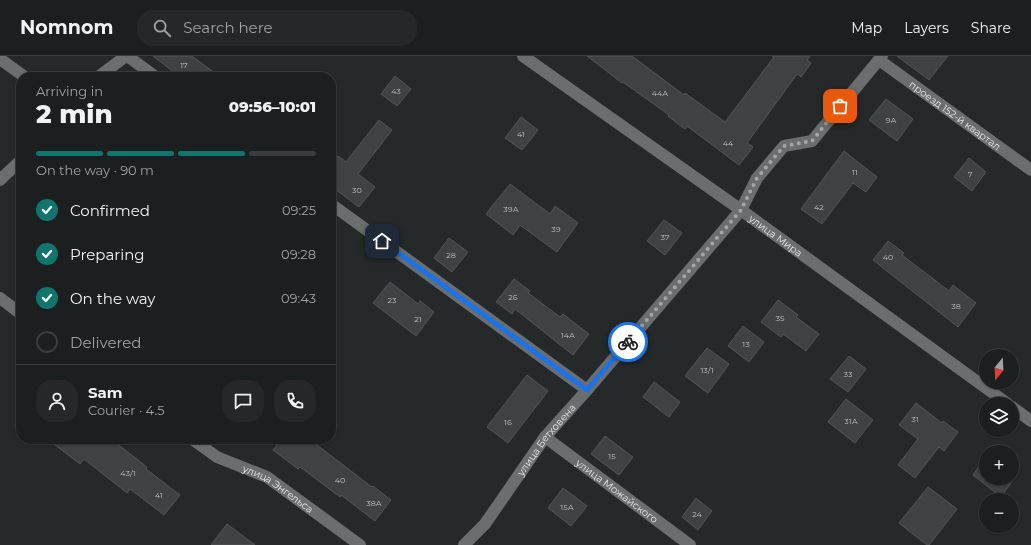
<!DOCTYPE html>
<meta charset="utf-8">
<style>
:root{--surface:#1c1f1f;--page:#252728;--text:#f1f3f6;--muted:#a0a2a4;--line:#3a3d3d;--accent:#0f766e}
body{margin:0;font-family:Montserrat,sans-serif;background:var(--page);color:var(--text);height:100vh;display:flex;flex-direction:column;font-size:15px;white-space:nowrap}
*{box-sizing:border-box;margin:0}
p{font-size:13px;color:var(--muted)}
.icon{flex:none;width:22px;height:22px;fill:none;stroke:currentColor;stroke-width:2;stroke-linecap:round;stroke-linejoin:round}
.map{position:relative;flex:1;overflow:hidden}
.drawer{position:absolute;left:16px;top:16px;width:320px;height:372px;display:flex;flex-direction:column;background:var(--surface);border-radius:16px;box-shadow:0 1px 3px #0004,0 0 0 1px var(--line)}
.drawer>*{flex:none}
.needle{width:26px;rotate:198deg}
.buttons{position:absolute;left:979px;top:293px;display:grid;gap:8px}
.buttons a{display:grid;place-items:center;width:40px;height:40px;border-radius:50%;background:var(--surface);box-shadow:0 1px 3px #0004,0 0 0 1px var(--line);font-size:20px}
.pin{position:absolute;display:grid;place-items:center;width:34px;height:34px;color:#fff;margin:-17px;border-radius:8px;box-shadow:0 2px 6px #0006}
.courier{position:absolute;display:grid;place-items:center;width:40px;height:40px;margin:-20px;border:3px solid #1a73e8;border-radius:50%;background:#fff;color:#222;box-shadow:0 1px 5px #0007}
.headline em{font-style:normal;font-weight:800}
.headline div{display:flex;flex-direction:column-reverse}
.headline{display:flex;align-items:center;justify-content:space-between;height:68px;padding:0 20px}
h1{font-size:26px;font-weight:800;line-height:30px}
.bar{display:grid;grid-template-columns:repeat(4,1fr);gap:6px 4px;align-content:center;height:48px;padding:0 20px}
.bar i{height:5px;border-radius:3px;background:var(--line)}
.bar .on{background:var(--accent)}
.bar p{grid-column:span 4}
.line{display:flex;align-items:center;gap:10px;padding:0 20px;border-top:1px solid var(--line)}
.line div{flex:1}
.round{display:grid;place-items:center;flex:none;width:42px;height:42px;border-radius:16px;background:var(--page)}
ol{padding:0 20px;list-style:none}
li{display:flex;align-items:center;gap:12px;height:44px}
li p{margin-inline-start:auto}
li .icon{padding:4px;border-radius:50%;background:var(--accent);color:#fff;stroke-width:4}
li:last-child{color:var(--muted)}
li i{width:22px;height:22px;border:2px solid var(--line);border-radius:50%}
header{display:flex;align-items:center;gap:24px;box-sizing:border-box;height:56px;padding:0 20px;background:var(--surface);border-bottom:1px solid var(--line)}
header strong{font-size:19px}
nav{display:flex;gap:22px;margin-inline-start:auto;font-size:14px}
.search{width:280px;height:36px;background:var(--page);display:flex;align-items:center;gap:10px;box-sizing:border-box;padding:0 14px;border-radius:16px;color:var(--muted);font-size:15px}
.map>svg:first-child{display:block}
.building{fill:#3f4242;stroke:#535656}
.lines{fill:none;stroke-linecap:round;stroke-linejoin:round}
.minor{stroke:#6a6e6e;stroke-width:12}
.done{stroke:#a4a6a6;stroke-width:4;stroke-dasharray:0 7.2}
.route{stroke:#1a73e8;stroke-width:5}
.labels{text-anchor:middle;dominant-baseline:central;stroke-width:3;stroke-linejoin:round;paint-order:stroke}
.number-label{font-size:8px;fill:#bec0c0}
.street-label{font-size:10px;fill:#e8eaea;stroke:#1d1f1f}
</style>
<header>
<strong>Nomnom</strong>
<div class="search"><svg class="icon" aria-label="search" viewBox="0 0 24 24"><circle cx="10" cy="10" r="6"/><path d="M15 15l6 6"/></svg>Search here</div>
<nav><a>Map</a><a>Layers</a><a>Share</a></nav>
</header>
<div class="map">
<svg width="1031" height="489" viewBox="0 0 1031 489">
<rect width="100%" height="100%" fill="#262929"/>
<path class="building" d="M153 0H192L220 21H180Z
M587 0H632L684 39 685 37 725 66 774 1 772 0H810L807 4 811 7 801 21 797 18 747 87 753 91 739 109 687 70 685 73 668 60 669 59 623 26 622 27Z
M897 0H948L929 24Z
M395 20 411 33 397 50 381 38Z
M886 43 913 63 897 85 869 64Z
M521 61 538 74 522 94 505 82Z
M379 64 392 74 358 118 375 131 359 151 331 130V109L338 100 346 106Z
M844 95 877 121 866 136 853 127 822 168 801 153Z
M969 102 986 116 972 135 954 121Z
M510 128 550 158 555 150 578 167 557 196 520 169 513 179 486 158Z
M664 164 682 177 665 199 647 185Z
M449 182 468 196 452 216 434 202Z
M888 185 904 197 902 199 949 235 953 229 976 247 958 271 873 204Z
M514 223 530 235 528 237 560 261 563 258 589 278 573 299 515 253 512 258 496 246Z
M390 226 418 248 420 245 434 256 416 280 373 247Z
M778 244 798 259 796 261 819 278 806 295 783 278 781 281 761 266Z
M743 270 764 286 749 306 728 290Z
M707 292 729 308 708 337 685 320Z
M849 300 866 313 848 336 830 323Z
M527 319 548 335 508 387 487 371Z
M654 326 680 346 669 361 643 341Z
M846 343 873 364 855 387 828 366Z
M916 347 942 367 943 365 958 376 944 395 939 391 915 422 898 409 918 383 899 369Z
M605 380 633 401 619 419 591 398Z
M47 383H111L147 411 146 413 180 439 164 459 130 433 127 437 84 403 80 408Z
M282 383H309L372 431 373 430 391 444 375 465 341 439 340 441 300 411 298 413 273 394Z
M985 402 986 403V422H1011L1013 424 1001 441 973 419Z
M928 431 957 453 929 489H927L899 467Z
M563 432 587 450 571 470 548 452Z
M696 442 712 455 698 474 682 461Z
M227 468 255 489H211Z"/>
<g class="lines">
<g class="minor">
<path d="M127 0 156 21"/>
<path id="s1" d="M523 0 741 154 1008 348"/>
<path d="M0 3 25 21"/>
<path id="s2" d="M879 4 1031 114"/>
<path d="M98 21 126 0"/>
<path d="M0 124 21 104"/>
<path d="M331 148 587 334"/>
<path d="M0 242 21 258"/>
<path d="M1012 351 1031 365"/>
<path id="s3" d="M545 381 690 489"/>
<path id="s4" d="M192 383 217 401 267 421 360 489"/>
<path id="s5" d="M464 489 485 468 545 381 587 334 741 154 757 122 784 90 812 85 882 0"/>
</g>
</g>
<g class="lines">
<path class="done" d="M628 286 741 154 757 122 784 90 812 85 840 50"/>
<path class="route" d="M382 185 587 334 628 286"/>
</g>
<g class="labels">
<g class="number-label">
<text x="184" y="9">17</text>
<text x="396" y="35">43</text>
<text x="660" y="37">44А</text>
<text x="891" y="64">9А</text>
<text x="521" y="78">41</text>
<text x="728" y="87">44</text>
<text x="855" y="116">11</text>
<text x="970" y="118">7</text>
<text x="357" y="134">30</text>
<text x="819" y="151">42</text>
<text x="511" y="153">39А</text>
<text x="556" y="173">39</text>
<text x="665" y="181">37</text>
<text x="451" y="199">28</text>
<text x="888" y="201">40</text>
<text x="513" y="241">26</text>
<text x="392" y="244">23</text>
<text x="956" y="250">38</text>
<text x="780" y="262">35</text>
<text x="418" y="263">21</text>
<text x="568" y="279">14А</text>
<text x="746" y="288">13</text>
<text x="707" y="314">13/1</text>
<text x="848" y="318">33</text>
<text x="915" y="363">31</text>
<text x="851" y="365">31А</text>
<text x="508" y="366">16</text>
<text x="612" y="400">15</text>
<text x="128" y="417">43/1</text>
<text x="340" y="424">40</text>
<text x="159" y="439">41</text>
<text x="374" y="447">38А</text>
<text x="567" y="451">15А</text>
<text x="697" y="458">24</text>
</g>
<g class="street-label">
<text stroke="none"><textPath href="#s2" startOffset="94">проезд 152-й квартал</textPath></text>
<text stroke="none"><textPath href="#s1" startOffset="310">улица Мира</textPath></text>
<text stroke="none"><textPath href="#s5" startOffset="134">улица Бетховена</textPath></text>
<text stroke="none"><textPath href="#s4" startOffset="100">улица Энгельса</textPath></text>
<text stroke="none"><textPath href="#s3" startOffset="90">улица Можайского</textPath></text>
</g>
</g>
</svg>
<div class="buttons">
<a><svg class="needle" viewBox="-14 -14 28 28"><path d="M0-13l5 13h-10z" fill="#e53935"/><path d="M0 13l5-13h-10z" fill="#a0a2a4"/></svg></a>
<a><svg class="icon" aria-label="layers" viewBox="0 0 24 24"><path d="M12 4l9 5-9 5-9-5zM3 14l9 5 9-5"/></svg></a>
<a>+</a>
<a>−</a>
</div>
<div class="pin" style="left:840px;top:50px;background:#ea580c"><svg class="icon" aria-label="bag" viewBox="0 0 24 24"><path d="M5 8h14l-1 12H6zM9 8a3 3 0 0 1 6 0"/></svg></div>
<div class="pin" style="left:382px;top:185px;background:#1f2937"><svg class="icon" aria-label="home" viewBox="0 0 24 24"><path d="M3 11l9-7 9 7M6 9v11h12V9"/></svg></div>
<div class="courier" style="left:628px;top:286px"><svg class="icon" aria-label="bike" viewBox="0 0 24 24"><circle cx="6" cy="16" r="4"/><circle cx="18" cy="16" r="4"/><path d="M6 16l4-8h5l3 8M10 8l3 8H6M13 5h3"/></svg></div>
<section class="drawer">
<div class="headline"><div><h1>2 min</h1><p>Arriving in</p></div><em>09:56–10:01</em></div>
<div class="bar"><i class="on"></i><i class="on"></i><i class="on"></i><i></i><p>On the way · 90 m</p></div>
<ol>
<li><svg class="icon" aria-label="check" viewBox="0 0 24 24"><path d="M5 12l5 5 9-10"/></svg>Confirmed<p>09:25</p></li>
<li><svg class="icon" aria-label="check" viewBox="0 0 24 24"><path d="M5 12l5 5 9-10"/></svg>Preparing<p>09:28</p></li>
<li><svg class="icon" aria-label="check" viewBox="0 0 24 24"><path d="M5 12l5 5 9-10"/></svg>On the way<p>09:43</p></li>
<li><i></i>Delivered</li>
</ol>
<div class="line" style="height:72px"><a class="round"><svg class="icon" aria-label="person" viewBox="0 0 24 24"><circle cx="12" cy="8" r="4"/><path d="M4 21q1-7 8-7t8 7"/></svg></a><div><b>Sam</b><p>Courier · 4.5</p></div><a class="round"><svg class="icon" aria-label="chat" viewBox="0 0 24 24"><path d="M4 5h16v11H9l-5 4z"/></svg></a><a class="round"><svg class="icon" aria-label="phone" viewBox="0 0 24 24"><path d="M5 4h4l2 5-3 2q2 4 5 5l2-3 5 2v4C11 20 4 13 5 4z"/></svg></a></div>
</section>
</div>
